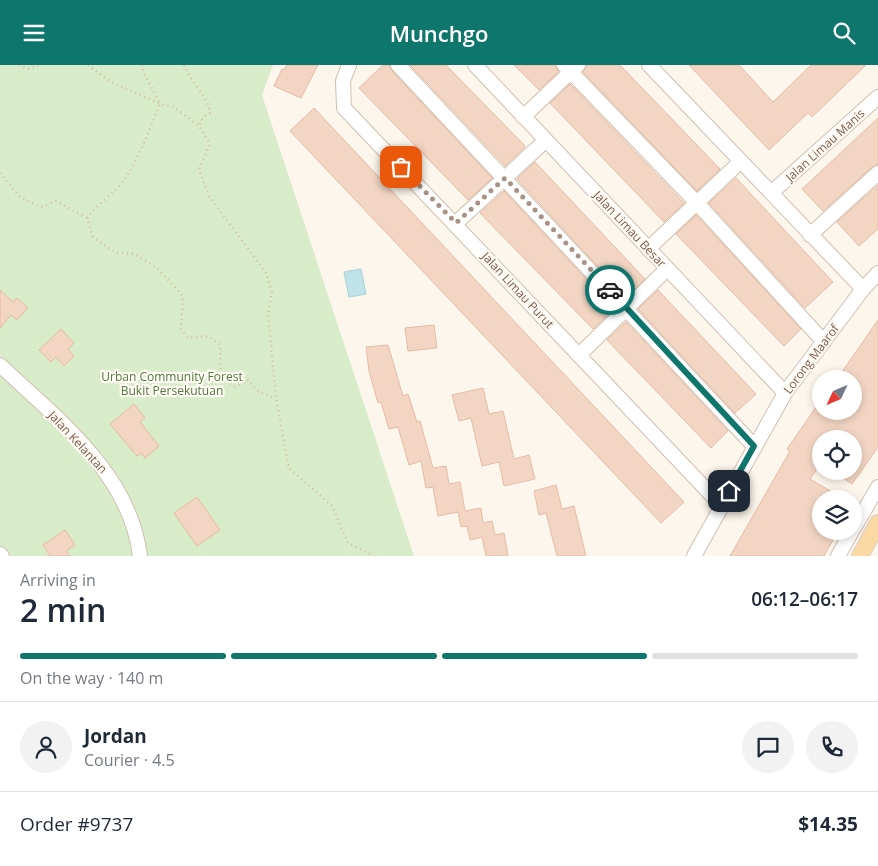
<!DOCTYPE html>
<meta charset="utf-8">
<style>
:root{--surface:#fff;--page:#f2f2f3;--text:#1f2937;--muted:#747a83;--line:#e0e1e3;--accent:#0f766e}
body{margin:0;font-family:"Open Sans",sans-serif;background:var(--page);color:var(--text);height:100vh;display:flex;flex-direction:column;font-size:19px;white-space:nowrap}
*{box-sizing:border-box;margin:0}
p{font-size:16px;color:var(--muted)}
.icon{flex:none;width:28px;height:28px;fill:none;stroke:currentColor;stroke-width:2;stroke-linecap:round;stroke-linejoin:round}
.map{position:relative;height:491px;overflow:hidden}
.drawer{display:flex;flex-direction:column;background:var(--surface);flex:1}
.drawer>*{flex:none}
.needle{width:32px;rotate:226deg}
.fabs{position:absolute;left:812px;top:305px;display:grid;gap:10px}
.fabs a{display:grid;place-items:center;width:50px;height:50px;border-radius:50%;background:var(--surface);box-shadow:0 2px 8px #0003;font-size:25px}
.pin{position:absolute;display:grid;place-items:center;width:42px;height:42px;color:#fff;margin:-21px;border-radius:10px;box-shadow:0 2px 8px #0006}
.courier{position:absolute;display:grid;place-items:center;width:50px;height:50px;margin:-25px;border:4px solid #0f766e;border-radius:50%;background:#fff;color:#222;box-shadow:0 1px 6px #0007}
.headline em{font-style:normal;font-weight:600}
.headline div{display:flex;flex-direction:column-reverse}
.headline{display:flex;align-items:center;justify-content:space-between;height:85px;padding:0 20px}
h1{font-size:32px;font-weight:600;line-height:38px}
.bar{display:grid;grid-template-columns:repeat(4,1fr);gap:8px 5px;align-content:center;height:60px;padding:0 20px}
.bar i{height:6px;border-radius:4px;background:var(--line)}
.bar .on{background:var(--accent)}
.bar p{grid-column:span 4}
.line{display:flex;align-items:center;gap:12px;padding:0 20px;border-top:1px solid var(--line)}
.line div{flex:1}
.round{display:grid;place-items:center;flex:none;width:52px;height:52px;border-radius:26px;background:var(--page)}
header{display:flex;justify-content:space-between;align-items:center;height:65px;padding:0 20px;background:var(--accent);color:#fff;font-size:22px;font-weight:600}
.map>svg:first-child{display:block}
.green{fill:#d8ecc9}
.water{fill:#bfe3e8;stroke:#a5d3da}
.building{fill:#f3d5c3;stroke:#e6bba3}
.lines{fill:none;stroke-linecap:round;stroke-linejoin:round}
.minor-casing{stroke:#d1beb0;stroke-width:16}
.major-casing{stroke:#dad1cd;stroke-width:18}
.path{stroke:#d9b8a5;stroke-width:2.5;stroke-dasharray:1 4;stroke-linecap:butt}
.minor{stroke:#fff;stroke-width:14}
.major{stroke:#fbd9a5;stroke-width:16}
.done{stroke:#a89285;stroke-width:5;stroke-dasharray:0 9}
.route{stroke:#0f766e;stroke-width:6}
.labels{text-anchor:middle;dominant-baseline:central;stroke-width:4.5;stroke-linejoin:round;paint-order:stroke}
.street-label{font-size:12px;fill:#7a5c4d;stroke:#fffaf3}
.park-label{font-size:12px;fill:#537a41;stroke:#fffaf3}
</style>
<header><svg class="icon" aria-label="menu" viewBox="0 0 24 24"><path d="M4 6h16M4 12h16M4 18h16"/></svg>Munchgo<svg class="icon" aria-label="search" viewBox="0 0 24 24"><circle cx="10" cy="10" r="6"/><path d="M15 15l6 6"/></svg></header>
<div class="map">
<svg width="878" height="491" viewBox="0 0 878 491">
<rect width="100%" height="100%" fill="#fdf6ec"/>
<path class="green" d="M0 0H273L262 30 414 491H0Z"/>
<path class="water" d="M361 204 366 229 349 232 344 207Z"/>
<path class="building" d="M287 0H318L301 33 274 21 282 4 284 5Z
M383 0H389L392 6 492 113 468 135 359 23Z
M410 0H446L525 81 523 84 505 101Z
M514 0H555L558 7 539 25Z
M587 0H620L720 104 697 126 583 7Z
M689 0H739L773 37 811 0H866L812 52 808 48 769 85Z
M570 19 684 138 664 157 550 38Z
M314 43 684 437 661 458 290 66Z
M878 53V99L872 102 823 146 802 124Z
M535 97 645 214 626 232 517 114Z
M736 113 833 217 805 243 709 138Z
M878 120V164L859 181 837 157Z
M504 126 614 244 593 264 480 148Z
M696 150 801 264 784 281 676 169Z
M0 225 13 237 17 233 28 243 17 255 11 250 0 263Z
M658 225 756 329 735 348 638 244Z
M878 255V382L852 419 833 406H854V374H821V398L810 414 844 434H821V466H838L824 491H730L790 386 787 384 821 335V346H854V314H837Z
M626 257 728 366 711 383 607 275Z
M434 260 437 283 408 286 405 263Z
M61 264 74 278 68 284 74 291 64 301 56 292 51 297 39 285Z
M388 280 403 331 408 329 417 357 420 356 433 403 446 401 449 419 460 417 465 446 481 443 483 458 492 456 495 470 504 468 508 491H486L482 472 470 475 467 461 461 462 458 447 438 451 433 422 426 423 421 396 409 400 398 362 389 364 381 337 378 338 369 306 366 282Z
M483 323 489 349 503 346 514 394 529 390 535 414 504 421 499 397 482 401 471 353 459 356 452 330Z
M134 339 145 353 140 357 159 381 145 393 141 388 137 391 110 359Z
M556 420 562 444 574 441 586 491H557L546 448 539 450 534 426Z
M197 432 220 465 197 481 174 448Z
M65 465 75 480 66 486 70 491H50L43 480Z"/>
<g class="lines">
<g class="minor-casing">
<path id="minor" d="M349 0 343 16 344 43 721 440
M398 0 754 381
M475 0 785 328
M564 0 697 138 824 277
M649 0 863 224
M523 52 578 0
M771 128 878 32
M456 158 546 75
M810 170 878 108
M648 184 741 96
M579 290 667 204
M0 300C57 354 130 408 140 491
M854 463 878 422
M0 489 2 491
M694 491 785 328 863 224 878 208
M838 491 852 466"/>
</g>
<g class="major-casing">
<path id="major" d="M860 491 878 458"/>
</g>
<path class="path" d="M19 0 27 4 39 0
M88 0 109 16 160 39 174 42 199 61
M184 0C190 16 209 33 210 48L203 52 199 61 210 79 199 104 209 131 266 208 272 227 268 248 276 333 289 403 332 441 348 478 374 491
M0 108 20 132 41 142 56 136 87 153 93 172 116 188 135 189 158 204 183 231 181 264 188 273 208 271 220 280 221 312 235 322 248 315 259 327 276 333
M87 153C96 140 109 133 120 120 139 96 148 67 160 39L143 6 142 0"/>
<use href="#minor" class="minor"/>
<use href="#major" class="major"/>
</g>
<g class="lines">
<path class="done" d="M401 102 456 158 505 113 610 225"/>
<path class="route" d="M610 225 754 381 729 426"/>
</g>
<g class="labels">
<g class="street-label">
<text transform="translate(825 80) rotate(-42)">Jalan Limau Manis</text>
<text transform="translate(630 164) rotate(47)">Jalan Limau Besar</text>
<text transform="translate(518 225) rotate(47)">Jalan Limau Purut</text>
<text transform="translate(811 294) rotate(-53)">Lorong Maarof</text>
<text transform="translate(78 377) rotate(47)">Jalan Kelantan</text>
</g>
<g class="park-label">
<text x="172" y="311">Urban Community Forest<tspan x="172" dy="14">Bukit Persekutuan</tspan></text>
</g>
</g>
</svg>
<div class="fabs">
<a><svg class="needle" viewBox="-14 -14 28 28"><path d="M0-13l5 13h-10z" fill="#e53935"/><path d="M0 13l5-13h-10z" fill="#747a83"/></svg></a>
<a><svg class="icon" aria-label="locate" viewBox="0 0 24 24"><circle cx="12" cy="12" r="6"/><path d="M12 2v4M12 18v4M2 12h4M18 12h4"/></svg></a>
<a><svg class="icon" aria-label="layers" viewBox="0 0 24 24"><path d="M12 4l9 5-9 5-9-5zM3 14l9 5 9-5"/></svg></a>
</div>
<div class="pin" style="left:401px;top:102px;background:#ea580c"><svg class="icon" aria-label="bag" viewBox="0 0 24 24"><path d="M5 8h14l-1 12H6zM9 8a3 3 0 0 1 6 0"/></svg></div>
<div class="pin" style="left:729px;top:426px;background:#1f2937"><svg class="icon" aria-label="home" viewBox="0 0 24 24"><path d="M3 11l9-7 9 7M6 9v11h12V9"/></svg></div>
<div class="courier" style="left:610px;top:225px"><svg class="icon" aria-label="car" viewBox="0 0 24 24"><path d="M5 17H2v-5l4-1 3-4h7l3 4 3 1v5h-3M9 17h6M6 11h13"/><circle cx="7" cy="17" r="2"/><circle cx="17" cy="17" r="2"/></svg></div>
</div>
<section class="drawer">
<div class="headline"><div><h1>2 min</h1><p>Arriving in</p></div><em>06:12–06:17</em></div>
<div class="bar"><i class="on"></i><i class="on"></i><i class="on"></i><i></i><p>On the way · 140 m</p></div>
<div class="line" style="height:90px"><a class="round"><svg class="icon" aria-label="person" viewBox="0 0 24 24"><circle cx="12" cy="8" r="4"/><path d="M4 21q1-7 8-7t8 7"/></svg></a><div><b>Jordan</b><p>Courier · 4.5</p></div><a class="round"><svg class="icon" aria-label="chat" viewBox="0 0 24 24"><path d="M4 5h16v11H9l-5 4z"/></svg></a><a class="round"><svg class="icon" aria-label="phone" viewBox="0 0 24 24"><path d="M5 4h4l2 5-3 2q2 4 5 5l2-3 5 2v4C11 20 4 13 5 4z"/></svg></a></div>
<div class="line" style="height:65px"><div>Order #9737</div><b>$14.35</b></div>
</section>
